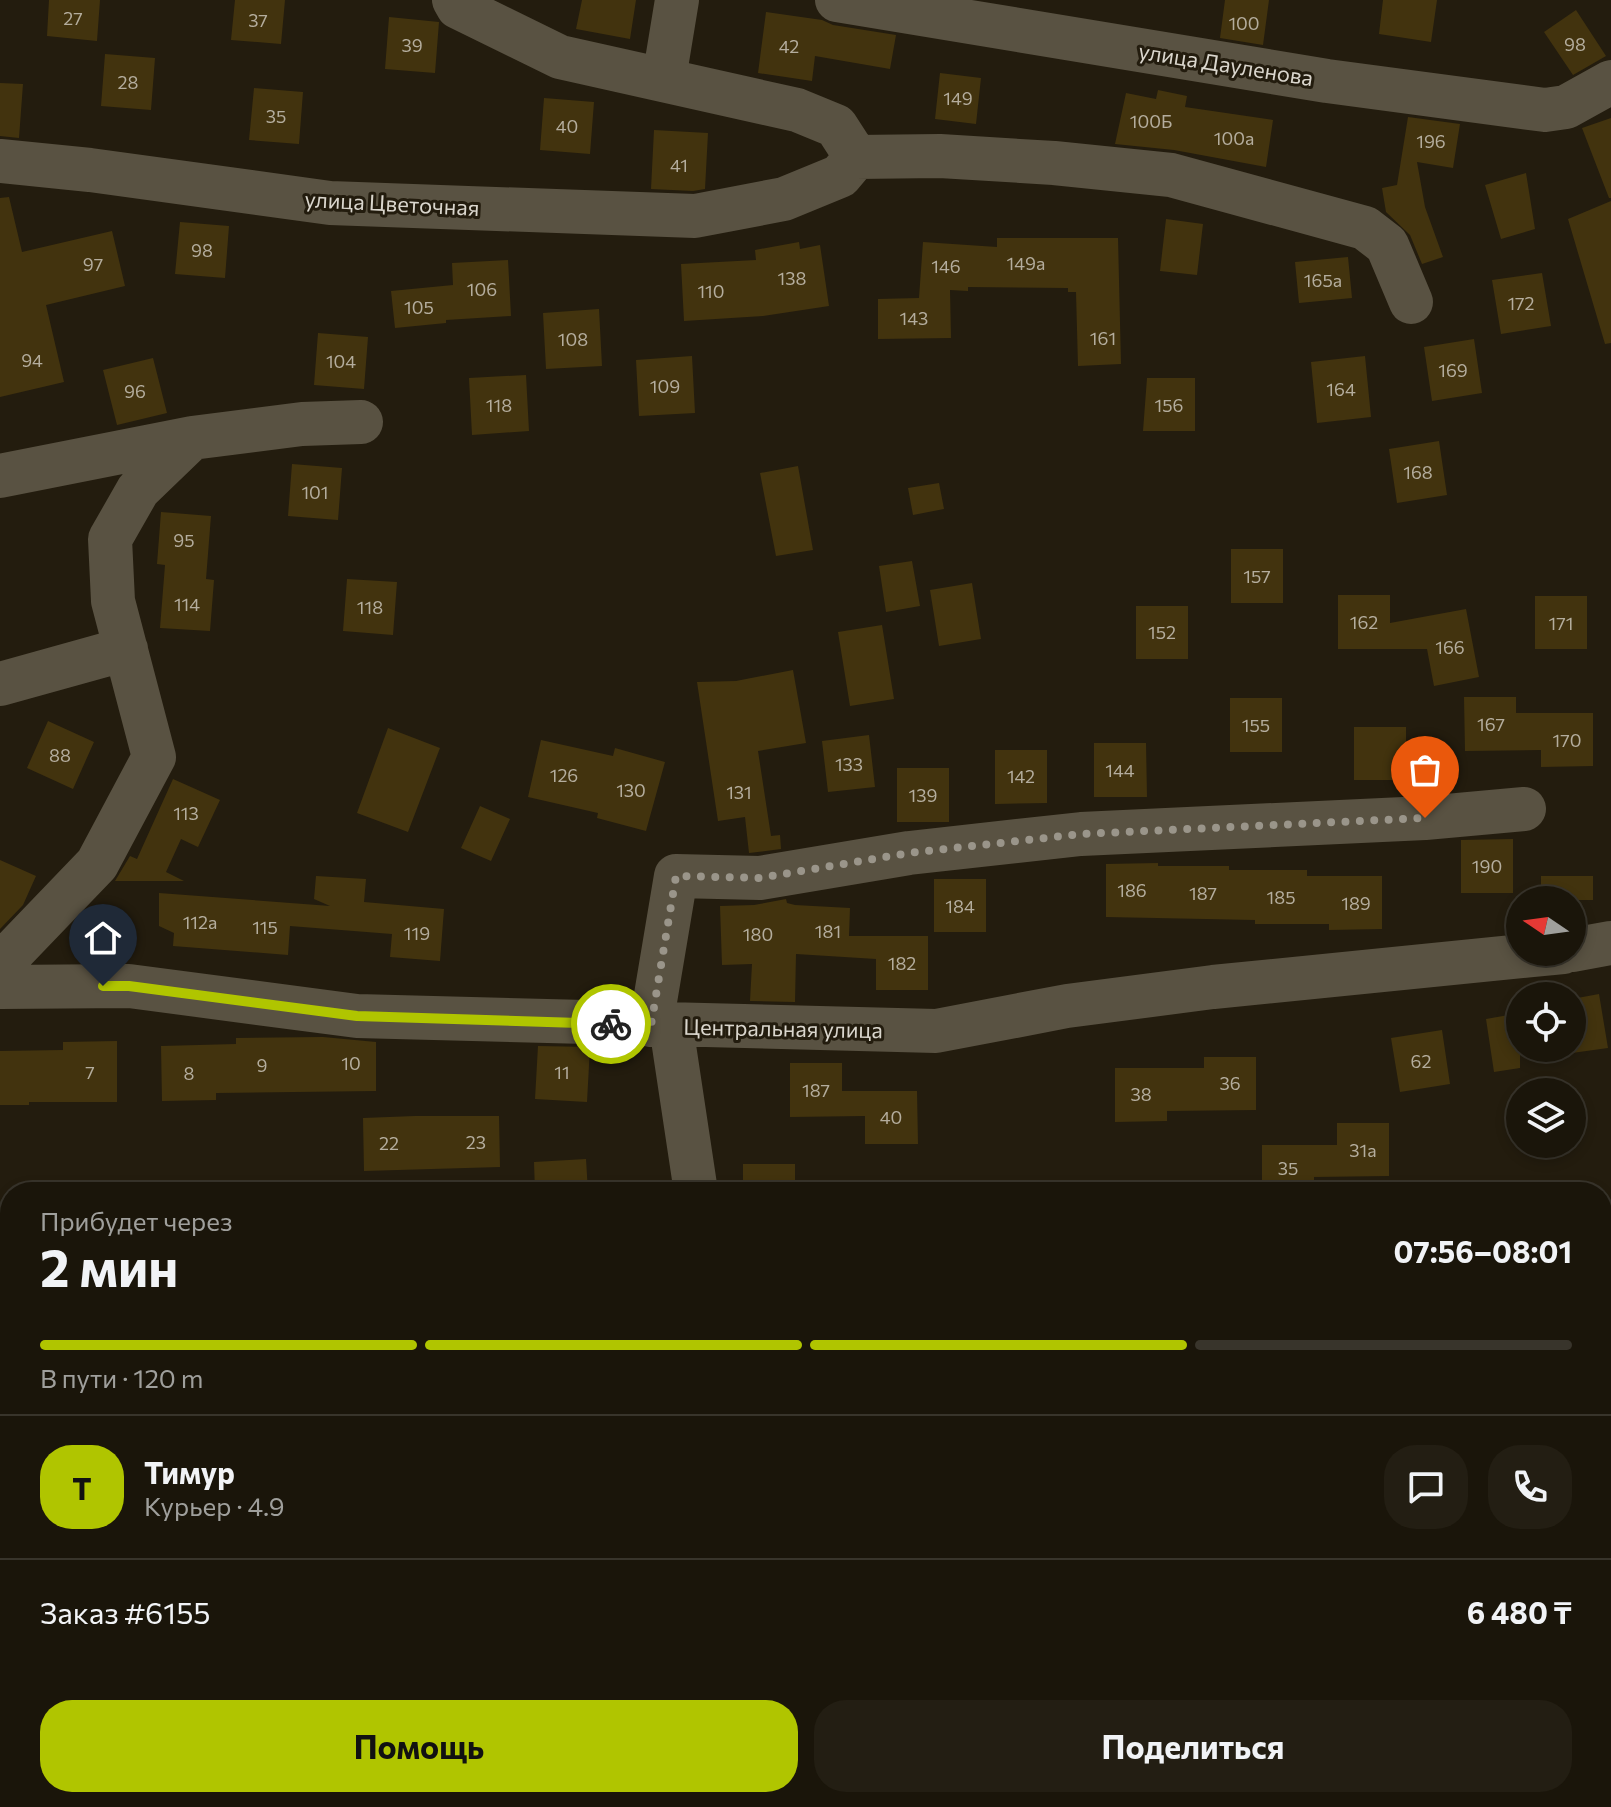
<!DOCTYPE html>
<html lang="ru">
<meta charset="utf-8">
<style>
:root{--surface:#1a150a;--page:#231e13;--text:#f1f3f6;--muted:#9f9f9c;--line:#38342b;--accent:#b0c500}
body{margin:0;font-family:Commissioner,sans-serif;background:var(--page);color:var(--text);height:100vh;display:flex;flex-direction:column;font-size:30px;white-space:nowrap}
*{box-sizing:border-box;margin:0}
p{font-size:26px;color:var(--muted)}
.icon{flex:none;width:44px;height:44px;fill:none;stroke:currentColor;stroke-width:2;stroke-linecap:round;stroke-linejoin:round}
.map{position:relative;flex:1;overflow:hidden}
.side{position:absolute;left:0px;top:1182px;width:1612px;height:626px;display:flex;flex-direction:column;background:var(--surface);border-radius:32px 32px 0 0;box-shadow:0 4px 12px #0003,0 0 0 2px var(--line)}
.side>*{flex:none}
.needle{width:52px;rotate:283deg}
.controls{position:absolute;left:1506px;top:886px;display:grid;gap:16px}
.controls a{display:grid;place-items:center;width:80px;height:80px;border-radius:50%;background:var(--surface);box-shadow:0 4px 12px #0003,0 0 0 2px var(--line);font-size:40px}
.pin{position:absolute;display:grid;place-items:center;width:68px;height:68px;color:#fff;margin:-82px -34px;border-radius:50% 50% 50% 0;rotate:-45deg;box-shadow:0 0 8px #0007}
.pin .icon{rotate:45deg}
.courier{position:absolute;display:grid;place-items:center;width:80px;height:80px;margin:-40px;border:6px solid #b0c500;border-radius:50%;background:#fff;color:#222;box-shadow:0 2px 10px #0007}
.head em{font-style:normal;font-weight:700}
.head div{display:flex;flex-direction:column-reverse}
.head{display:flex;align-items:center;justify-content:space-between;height:136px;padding:0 40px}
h1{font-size:52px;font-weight:700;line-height:60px}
.bar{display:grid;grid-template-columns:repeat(4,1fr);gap:12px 8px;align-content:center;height:96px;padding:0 40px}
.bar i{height:10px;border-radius:6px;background:var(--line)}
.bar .on{background:var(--accent)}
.bar p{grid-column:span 4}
.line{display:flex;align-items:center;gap:20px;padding:0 40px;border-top:2px solid var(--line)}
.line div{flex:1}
.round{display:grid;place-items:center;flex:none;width:84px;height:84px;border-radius:32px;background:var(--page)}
.button{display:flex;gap:16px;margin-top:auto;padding:16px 40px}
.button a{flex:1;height:92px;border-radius:32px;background:var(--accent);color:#111;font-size:32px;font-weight:700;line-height:92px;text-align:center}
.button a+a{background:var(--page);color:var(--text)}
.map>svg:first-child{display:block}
.building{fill:#42330e}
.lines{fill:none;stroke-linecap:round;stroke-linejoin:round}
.minor{stroke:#595242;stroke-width:44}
.done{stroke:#9a958a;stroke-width:8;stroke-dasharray:0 14.4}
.route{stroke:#b0c500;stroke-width:10}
.labels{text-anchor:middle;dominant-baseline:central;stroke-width:6;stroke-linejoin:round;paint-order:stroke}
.number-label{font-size:18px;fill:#b4ad9d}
.street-label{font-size:22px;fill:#dad6cd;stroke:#231c0e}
</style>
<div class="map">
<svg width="1611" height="1807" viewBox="0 0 1611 1807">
<rect width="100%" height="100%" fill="#231c0e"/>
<path class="building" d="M49 0H100L97 41 47 36Z
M235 0H285L281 44 231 40Z
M582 0H636L630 39 576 29Z
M1225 0H1269L1263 45 1220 38Z
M1383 0H1437L1431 42 1379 34Z
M1576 10 1606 56 1573 75 1544 32Z
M766 12 822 20 833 25 896 35 890 69 815 56 812 81 758 73Z
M389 17 439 22 435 73 385 69Z
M105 54 155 58 151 110 101 106Z
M940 73 981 78 976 124 935 119Z
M0 83 23 84 19 138 0 136Z
M254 88 303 92 299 144 249 140Z
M1158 90 1187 96 1185 107 1273 120 1266 167 1174 150 1115 144 1126 93 1156 99Z
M544 98 594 102 590 154 540 150Z
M1408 117 1460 124 1453 168 1417 162 1425 207 1443 257 1422 264 1410 235 1386 212 1382 188 1397 185Z
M1611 118V198H1609L1582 128Z
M654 130 708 133 705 189 693 191 651 189Z
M1526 173 1535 229 1501 239 1485 185Z
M9 197 22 252 112 231 125 286 46 305 64 382 0 397V198Z
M1611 201V343L1605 344 1568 219Z
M1166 219 1203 224 1197 275 1160 271Z
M180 222 229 226 225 278 175 274Z
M997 238H1118L1121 364 1078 366 1076 292H1068V288L968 287V291L950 290 951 338 878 339V299L919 298 923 242 997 247Z
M799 242 800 249 820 245 829 306 763 316 684 321 681 264 756 260 755 250Z
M1348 257 1352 298 1299 303 1295 262Z
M508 260 511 316 446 320V323L395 328 391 291 453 285 452 263Z
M1542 273 1551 326 1501 334 1492 280Z
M599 309 602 366 546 369 543 313Z
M318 333 368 337 364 389 314 385Z
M1474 339 1482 393 1432 401 1424 347Z
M692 356 695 413 639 416 636 360Z
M1365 356 1371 417 1317 423 1311 362Z
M153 358 167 413 117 425 103 370Z
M526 375 529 431 472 435 469 378Z
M1147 378H1195V431H1143Z
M1439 441 1447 495 1397 503 1389 449Z
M292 464 342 468 338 520 288 516Z
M798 466 813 550 776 556 760 473Z
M939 483 944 509 913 515 908 488Z
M161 512 211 516 206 579 214 580 210 631 160 628 165 565 157 564Z
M1231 549H1283V603H1231Z
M912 561 920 606 886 612 879 566Z
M347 579 397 582 393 635 343 631Z
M972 583 981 639 939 646 930 590Z
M1338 595H1390V623L1466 609 1479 677 1434 686 1427 649H1338Z
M1535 596H1587V649H1535Z
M1136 606H1188V659H1136Z
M882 625 894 699 850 706 838 632Z
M793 670 806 743 758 751 771 836 780 835 781 849 749 853 745 817 718 821 697 682 736 681Z
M1464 697H1516V713H1593V766L1541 767V750L1465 751Z
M1230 698H1282V752H1230Z
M48 721 94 742 73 789 27 768Z
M1354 727H1406V780H1354Z
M388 728 440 748 408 832 357 813Z
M869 735 875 787 828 792 822 741Z
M541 740 613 756 615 748 665 762 646 831 597 818 598 813 528 797Z
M1094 743H1146L1147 797H1094Z
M995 750H1047V803L995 804Z
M897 768H949V822H897Z
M173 779 220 800 198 847 181 839 166 872 184 881H115L130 856 137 859Z
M480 806 510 819 491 861 461 848Z
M1513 839V893H1461V840Z
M0 860 36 876 23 905 0 929Z
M1158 863V866H1229V870H1307V876H1382V929L1329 930V924H1255V920L1106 917V864Z
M316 876 366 879 364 902 444 909 440 961 390 957 392 934 290 926 288 955 173 946 174 933 159 926V893L330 906 314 899Z
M1541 876H1593V900H1541Z
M934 879H986V932H934Z
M786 899 787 903 795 905 850 908 849 936H928V990H876V959L796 954 795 1002 750 1001 752 964 722 965 720 906 754 905Z
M1599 994 1608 1048 1572 1053V999Z
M1520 1013V1068L1494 1072 1486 1019Z
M1442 1030 1450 1084 1400 1092 1391 1038Z
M323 1037 376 1042V1091L216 1093V1100L162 1101 161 1046 236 1044V1038Z
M117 1041V1102H29V1105H0V1051L63 1050V1042Z
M538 1046 590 1047 587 1102 535 1099Z
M1204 1057H1256V1110L1167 1111V1121L1115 1122V1068H1204Z
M790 1063H842V1091H917L918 1144H865V1116L790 1117Z
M415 1116H499L500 1167 364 1171 363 1118Z
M1337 1123H1389V1176L1314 1177V1192H1262V1145H1337Z
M586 1159 588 1192H535L534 1162Z
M743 1164H795V1192H743Z"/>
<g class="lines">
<path class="minor" d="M837 0 1327 81 1545 110 1566 107 1611 82
M664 79 677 0
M856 157 940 156 1054 163 1171 175 1365 228 1387 245 1411 302
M0 161 90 170 330 203 695 216 784 199 840 176 856 157 836 126 797 110 560 57 458 7 454 0
M0 476 192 438
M0 684 126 649
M1572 950 1611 943
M0 965 97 864 154 757 113 601 110 539 138 490 192 438 302 424 361 422
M0 987 129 986 357 1016 936 1031 1067 1006 1213 987 1563 952
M651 1025 676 876 760 878 909 853 1081 834 1425 818 1524 809
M671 1026 696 1192
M0 1321 10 1320
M1602 1323H1611
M1602 1773 1611 1769
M113 1798V1807"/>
</g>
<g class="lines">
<path class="done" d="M611 1024 651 1025 676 876 760 878 909 853 1081 834 1425 818"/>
<path class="route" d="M103 986H129L357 1016 611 1024"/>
</g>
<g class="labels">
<g class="number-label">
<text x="73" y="18">27</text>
<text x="258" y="20">37</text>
<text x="1244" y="23">100</text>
<text x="1575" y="44">98</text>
<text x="412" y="45">39</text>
<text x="789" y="46">42</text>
<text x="128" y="82">28</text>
<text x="958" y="98">149</text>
<text x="276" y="116">35</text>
<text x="1151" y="121">100Б</text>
<text x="567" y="126">40</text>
<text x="1234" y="138">100а</text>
<text x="1431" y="141">196</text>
<text x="679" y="165">41</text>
<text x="202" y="250">98</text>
<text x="1026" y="263">149а</text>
<text x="93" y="264">97</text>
<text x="946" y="266">146</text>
<text x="792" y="278">138</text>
<text x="1323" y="280">165а</text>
<text x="482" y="289">106</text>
<text x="711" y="291">110</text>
<text x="1521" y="303">172</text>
<text x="419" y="307">105</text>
<text x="914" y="318">143</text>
<text x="1103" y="338">161</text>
<text x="573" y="339">108</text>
<text x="32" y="360">94</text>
<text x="341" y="361">104</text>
<text x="1453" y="370">169</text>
<text x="665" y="386">109</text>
<text x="1341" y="389">164</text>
<text x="135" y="391">96</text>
<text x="499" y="405">118</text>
<text x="1169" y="405">156</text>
<text x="1418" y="472">168</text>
<text x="315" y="492">101</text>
<text x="184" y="540">95</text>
<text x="1257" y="576">157</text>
<text x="187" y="604">114</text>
<text x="370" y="607">118</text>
<text x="1364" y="622">162</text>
<text x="1561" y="623">171</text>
<text x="1162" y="632">152</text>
<text x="1450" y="647">166</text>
<text x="1491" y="724">167</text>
<text x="1256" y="725">155</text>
<text x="1567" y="740">170</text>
<text x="60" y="755">88</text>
<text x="849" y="764">133</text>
<text x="1120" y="770">144</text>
<text x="564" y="775">126</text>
<text x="1021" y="776">142</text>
<text x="631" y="790">130</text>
<text x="739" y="792">131</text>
<text x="923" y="795">139</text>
<text x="186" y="813">113</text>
<text x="1487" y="866">190</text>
<text x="1132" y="890">186</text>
<text x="1203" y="893">187</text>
<text x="1281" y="897">185</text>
<text x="1356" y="903">189</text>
<text x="960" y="906">184</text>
<text x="200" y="922">112а</text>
<text x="265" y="927">115</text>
<text x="828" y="931">181</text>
<text x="417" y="933">119</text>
<text x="758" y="934">180</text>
<text x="902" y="963">182</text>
<text x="1421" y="1061">62</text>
<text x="351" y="1063">10</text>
<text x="262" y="1065">9</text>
<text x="90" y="1072">7</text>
<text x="562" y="1072">11</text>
<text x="189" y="1073">8</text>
<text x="1230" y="1083">36</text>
<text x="816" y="1090">187</text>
<text x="1141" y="1094">38</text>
<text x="891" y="1117">40</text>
<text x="476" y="1142">23</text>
<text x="389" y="1143">22</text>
<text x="1363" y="1150">31а</text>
<text x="1288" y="1168">35</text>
</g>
<g class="street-label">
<text transform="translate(1226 64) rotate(9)">улица Дауленова</text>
<text transform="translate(392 203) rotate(3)">улица Цветочная</text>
<text transform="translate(783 1028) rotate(1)">Центральная улица</text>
</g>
</g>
</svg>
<div class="controls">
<a><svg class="needle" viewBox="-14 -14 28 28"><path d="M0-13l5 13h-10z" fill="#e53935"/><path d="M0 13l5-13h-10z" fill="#9f9f9c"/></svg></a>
<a><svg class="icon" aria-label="locate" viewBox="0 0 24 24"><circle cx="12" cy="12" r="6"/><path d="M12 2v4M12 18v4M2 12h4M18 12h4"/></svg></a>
<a><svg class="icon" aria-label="layers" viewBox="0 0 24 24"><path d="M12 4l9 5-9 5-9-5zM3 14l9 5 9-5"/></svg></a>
</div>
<div class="pin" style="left:1425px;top:818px;background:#ea580c"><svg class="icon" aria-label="bag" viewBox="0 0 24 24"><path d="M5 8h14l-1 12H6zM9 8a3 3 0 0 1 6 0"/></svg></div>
<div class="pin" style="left:103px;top:986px;background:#1f2937"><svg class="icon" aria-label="home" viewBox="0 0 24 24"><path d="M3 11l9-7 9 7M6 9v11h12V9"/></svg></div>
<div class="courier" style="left:611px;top:1024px"><svg class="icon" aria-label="bike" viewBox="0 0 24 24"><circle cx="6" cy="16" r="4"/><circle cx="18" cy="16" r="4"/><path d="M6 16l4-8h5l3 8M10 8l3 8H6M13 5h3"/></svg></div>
<section class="side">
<div class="head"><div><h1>2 мин</h1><p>Прибудет через</p></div><em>07:56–08:01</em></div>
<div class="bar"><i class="on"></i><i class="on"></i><i class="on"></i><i></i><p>В пути · 120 m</p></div>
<div class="line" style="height:144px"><b class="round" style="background:var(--accent);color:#111">Т</b><div><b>Тимур</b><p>Курьер · 4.9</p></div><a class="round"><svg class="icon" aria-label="chat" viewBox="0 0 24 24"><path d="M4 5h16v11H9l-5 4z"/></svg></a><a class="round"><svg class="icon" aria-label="phone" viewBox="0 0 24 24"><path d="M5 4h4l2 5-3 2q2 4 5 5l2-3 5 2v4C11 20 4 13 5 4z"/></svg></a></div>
<div class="line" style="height:104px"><div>Заказ #6155</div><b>6 480 ₸</b></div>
<div class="button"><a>Помощь</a><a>Поделиться</a></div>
</section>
</div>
